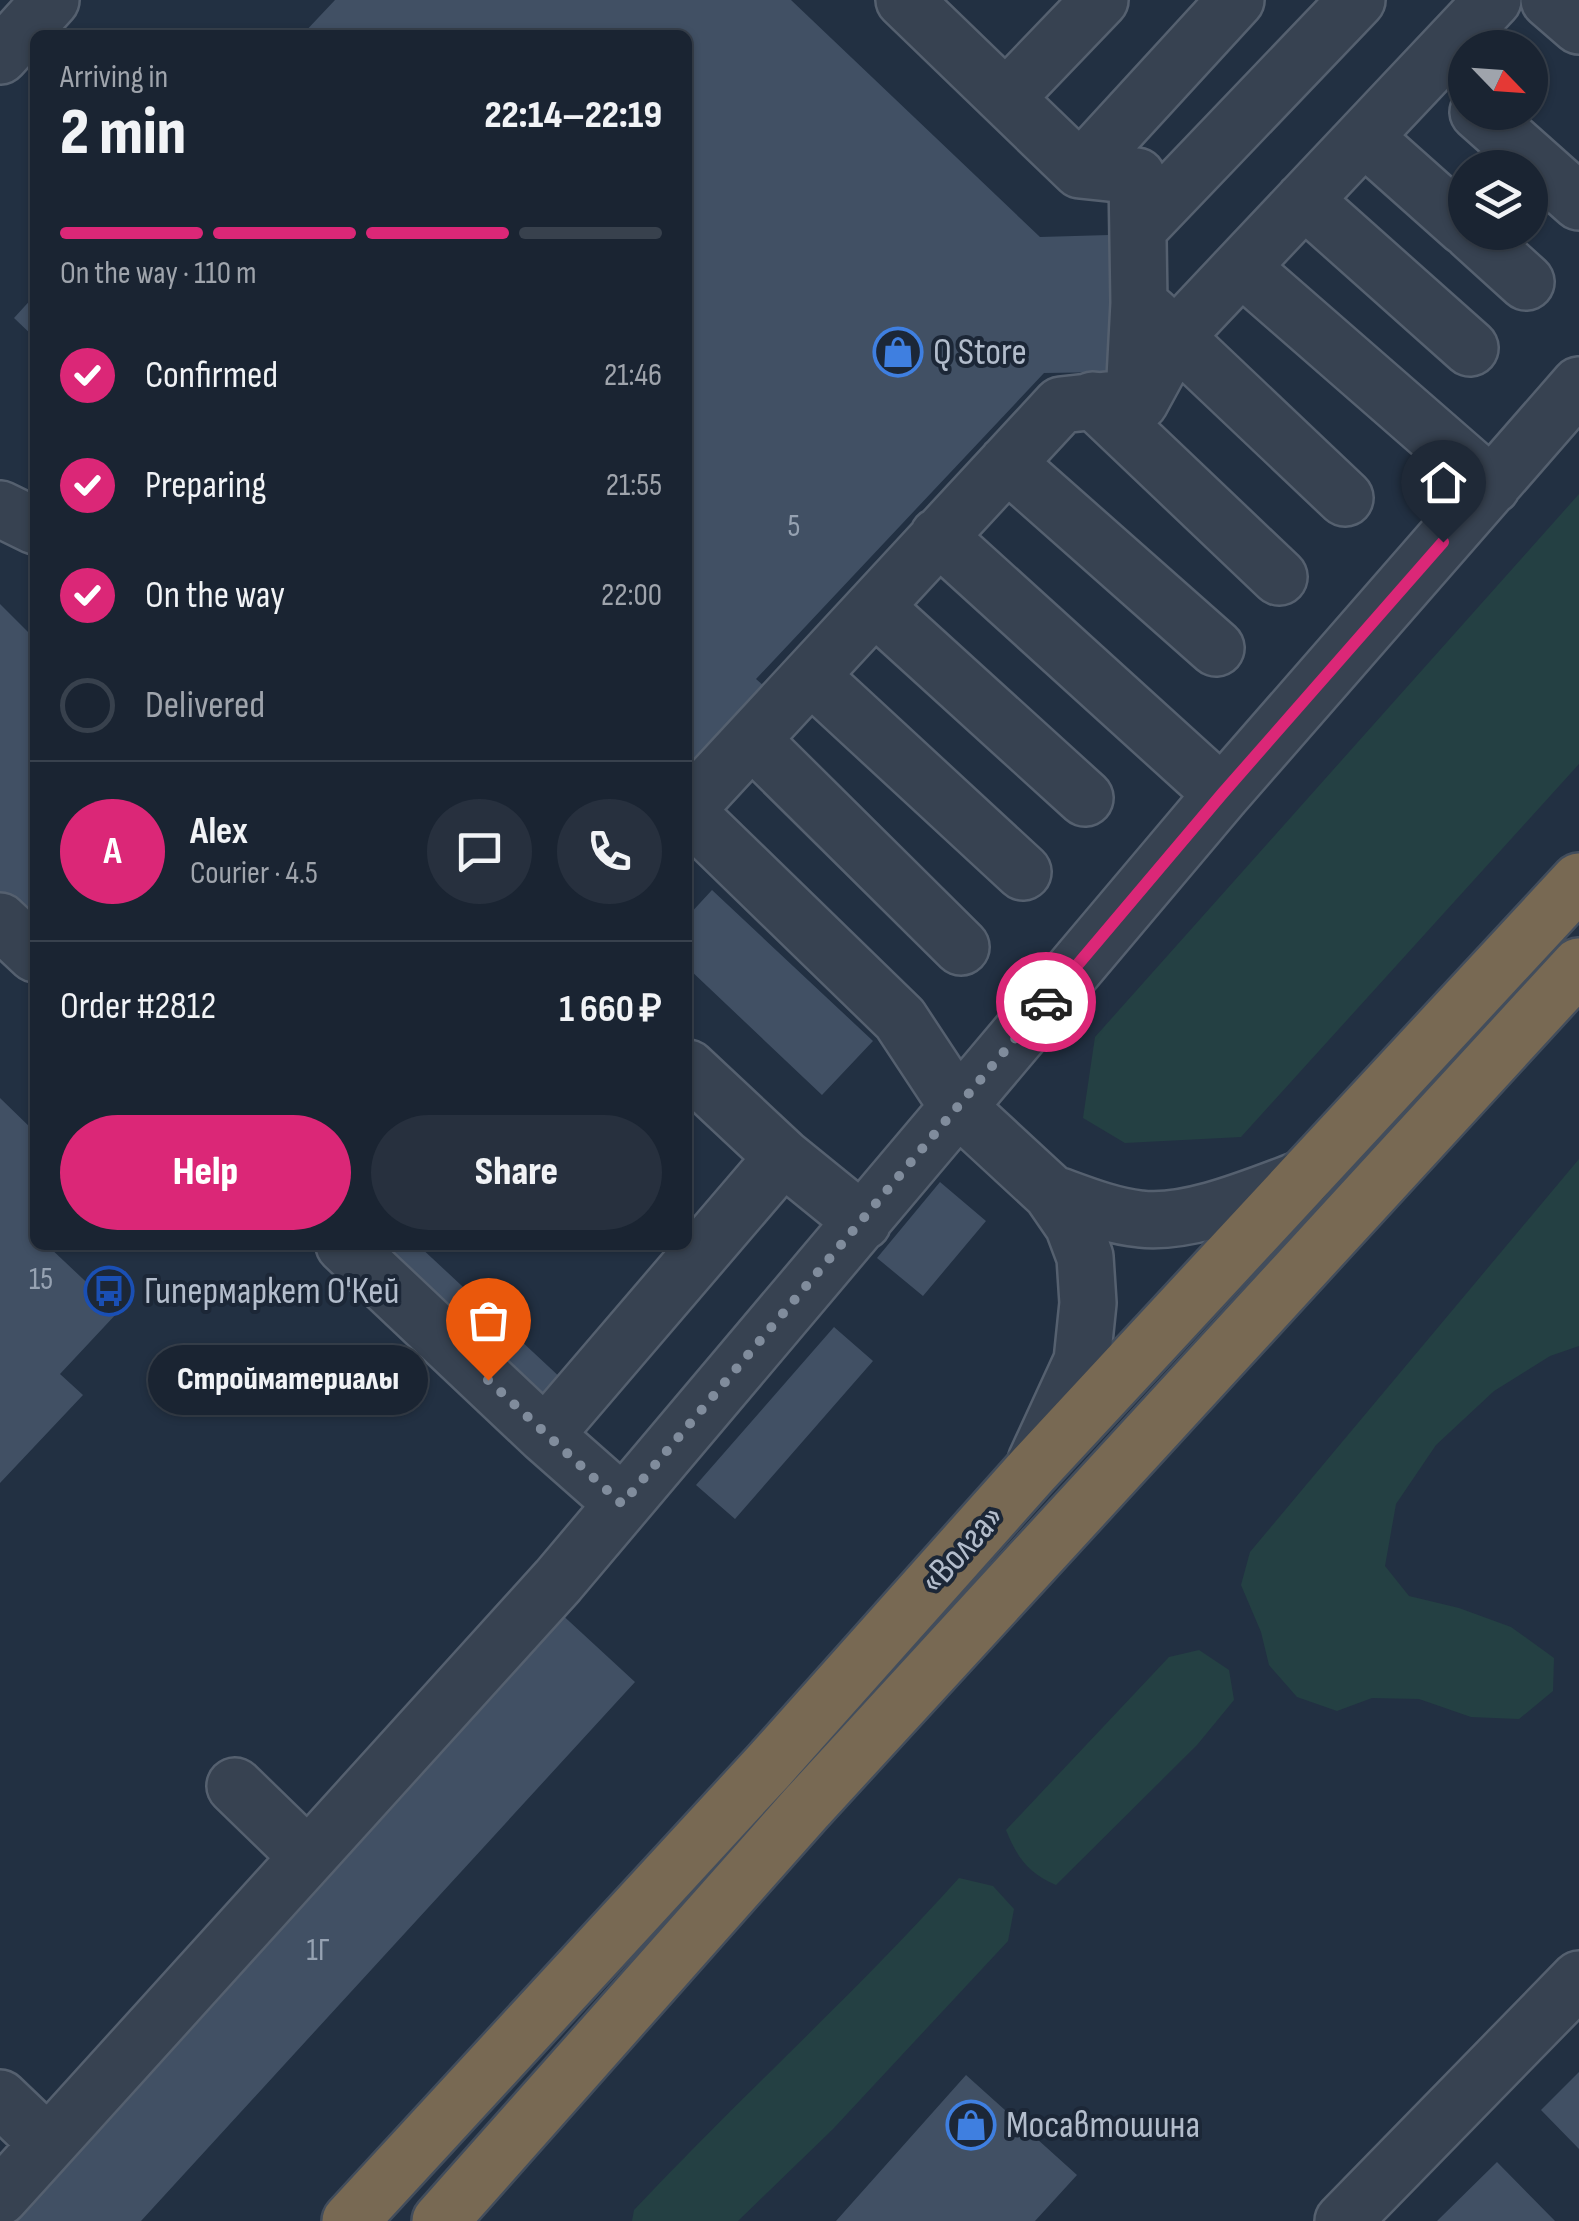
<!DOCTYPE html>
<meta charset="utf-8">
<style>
:root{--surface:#1a2432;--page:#27303e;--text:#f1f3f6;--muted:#9fa4ac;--line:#38414d;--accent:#db2777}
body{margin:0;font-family:"Sofia Sans Condensed",sans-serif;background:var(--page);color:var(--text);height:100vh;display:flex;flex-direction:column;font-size:38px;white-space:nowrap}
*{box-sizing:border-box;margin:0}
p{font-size:32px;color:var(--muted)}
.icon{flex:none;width:55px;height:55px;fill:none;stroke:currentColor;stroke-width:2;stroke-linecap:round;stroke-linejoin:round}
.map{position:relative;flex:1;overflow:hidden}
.drawer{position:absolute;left:30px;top:30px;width:662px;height:1220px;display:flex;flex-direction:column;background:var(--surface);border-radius:15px;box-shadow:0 2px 8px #0004,0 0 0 2px var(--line)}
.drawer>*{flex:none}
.needle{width:65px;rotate:115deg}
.fabs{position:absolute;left:1448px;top:30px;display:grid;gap:20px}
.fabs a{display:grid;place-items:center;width:100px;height:100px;border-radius:50%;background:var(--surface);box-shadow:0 2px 8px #0004,0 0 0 2px var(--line);font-size:50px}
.pin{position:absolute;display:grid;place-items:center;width:85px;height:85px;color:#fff;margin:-102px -42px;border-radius:50% 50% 50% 0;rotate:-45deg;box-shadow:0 0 10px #0007}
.pin .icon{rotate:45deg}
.courier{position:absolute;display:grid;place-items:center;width:100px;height:100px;margin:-50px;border:8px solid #db2777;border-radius:50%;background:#fff;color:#222;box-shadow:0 2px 12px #0007}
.bubble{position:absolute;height:70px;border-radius:35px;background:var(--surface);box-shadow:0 2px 8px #0004,0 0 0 2px var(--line);font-size:32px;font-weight:800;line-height:70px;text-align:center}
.overview em{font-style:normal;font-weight:800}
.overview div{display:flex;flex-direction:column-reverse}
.overview{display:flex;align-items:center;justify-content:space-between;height:170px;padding:0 30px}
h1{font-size:65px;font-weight:800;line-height:75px}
.bar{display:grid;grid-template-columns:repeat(4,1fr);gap:15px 10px;align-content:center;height:120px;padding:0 30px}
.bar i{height:12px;border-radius:8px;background:var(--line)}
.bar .active{background:var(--accent)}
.bar p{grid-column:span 4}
.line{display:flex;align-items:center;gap:25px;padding:0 30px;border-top:2px solid var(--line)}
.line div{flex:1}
.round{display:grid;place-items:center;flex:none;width:105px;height:105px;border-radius:52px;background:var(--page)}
ol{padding:0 30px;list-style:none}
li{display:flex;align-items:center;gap:30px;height:110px}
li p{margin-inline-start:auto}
li .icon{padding:10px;border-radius:50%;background:var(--accent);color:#fff;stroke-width:4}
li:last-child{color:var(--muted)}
li i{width:55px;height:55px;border:5px solid var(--line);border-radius:50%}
.action{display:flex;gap:20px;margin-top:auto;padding:20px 30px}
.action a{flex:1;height:115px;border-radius:60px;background:var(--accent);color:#fff;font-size:40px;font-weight:800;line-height:115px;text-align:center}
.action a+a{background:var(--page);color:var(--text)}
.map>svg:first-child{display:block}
.green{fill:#244043}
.building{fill:#415064}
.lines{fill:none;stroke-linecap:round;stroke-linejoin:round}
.minor-casing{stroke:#55606f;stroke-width:60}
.highway-casing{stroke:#424d5c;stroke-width:60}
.minor{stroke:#374251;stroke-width:55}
.highway{stroke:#786953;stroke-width:55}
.done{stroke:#808c9c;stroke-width:10;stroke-dasharray:0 18}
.route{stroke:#db2777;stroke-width:12}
.labels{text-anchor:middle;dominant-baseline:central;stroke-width:8;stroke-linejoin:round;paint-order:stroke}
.number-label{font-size:32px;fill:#96a2b2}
.poi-label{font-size:38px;fill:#b3bdcc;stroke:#1c2737;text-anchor:start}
.street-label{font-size:38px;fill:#b3bdcc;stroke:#1c2737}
</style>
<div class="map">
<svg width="1579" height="2221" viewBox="0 0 1579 2221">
<rect width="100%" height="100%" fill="#223042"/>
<path class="green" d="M1579 494V764L1241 1137 1125 1143 1083 1118 1095 1037Z
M1579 1159V1346L1550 1356 1494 1391 1436 1445 1396 1504 1385 1566 1409 1596 1459 1608 1511 1627 1554 1658 1553 1691 1519 1719 1471 1717 1419 1699 1372 1698 1337 1711 1297 1697 1269 1665 1261 1632 1241 1585 1250 1552Z
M1199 1650 1229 1670 1234 1700 1197 1745 1056 1885C1028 1873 1017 1857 1006 1830L1169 1657Z
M959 1878 993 1886 1014 1909 1008 1941 833 2129 738 2221H632L634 2210C740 2097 856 1993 959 1878Z"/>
<path class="building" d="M335 0H791L1040 237 1109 235 1112 372 1044 373 756 679 781 701 688 802V35H302Z
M35 295V338L14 318Z
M0 604 35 639V930L0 896Z
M712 890 873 1041 822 1095 688 968V916Z
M0 1098 35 1132V1245H47L118 1312 60 1374 83 1395 0 1483Z
M940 1182 986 1221 923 1296 877 1258Z
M367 1245H418L563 1380 539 1406Z
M834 1327 873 1361 735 1519 696 1485Z
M557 1610 635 1682 141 2221H0Z
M1579 2072V2149L1541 2110Z
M966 2075 1077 2175 1035 2221H836Z
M1497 2162 1555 2221H1437Z"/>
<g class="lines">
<g class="minor-casing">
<path id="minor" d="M1549 0 1579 26
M0 56 51 0
M1006 98 1100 0
M1478 112 1579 202
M1364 137 1465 227
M1080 170 1236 0
M1304 200 1470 348
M1138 229 1357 0
M1471 232 1526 282
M1241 267 1492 486
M1151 314 1345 498
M1093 400 1279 577
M1140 402 1176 336 1493 0
M1007 463 1216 648
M0 509 35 526
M938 536 1222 794
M875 607 1085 798
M811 676 1023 872
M752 740 961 947
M688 808 1061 405 1134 397 1139 303 1137 176 1080 170 904 0
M688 813 900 1019 958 1107 1222 794 1579 385
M0 921 35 954
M688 1068 783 1157
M344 1245 545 1435
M1036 1461 1082 1361 1088 1303 1085 1257 1073 1225 1051 1193C1079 1203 1110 1216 1140 1219 1189 1225 1258 1195 1304 1178
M622 1503 545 1435 783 1157 863 1222
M235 1786 308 1857
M0 2098 48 2144
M0 2197 558 1581 958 1107 1051 1193
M1343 2221 1579 1979"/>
</g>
<g class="highway-casing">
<path id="highway" d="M350 2221 768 1767 1031 1472 1579 881
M440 2221 805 1809 1579 966"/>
</g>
<use href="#minor" class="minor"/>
<use href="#highway" class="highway"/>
</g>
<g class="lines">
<path class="done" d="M488 1380 622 1504 1046 1002"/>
<path class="route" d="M1046 1002 1222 794 1443 542"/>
</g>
<defs>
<g id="shop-ring" transform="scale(2.5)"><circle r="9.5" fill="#1c2737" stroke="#3f7fe0" stroke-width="1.5"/><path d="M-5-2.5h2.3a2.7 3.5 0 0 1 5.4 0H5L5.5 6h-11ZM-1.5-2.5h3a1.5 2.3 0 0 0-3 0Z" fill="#3f7fe0"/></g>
<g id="bus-ring" transform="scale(2.5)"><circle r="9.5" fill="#1c2737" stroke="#1a4fb4" stroke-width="1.5"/><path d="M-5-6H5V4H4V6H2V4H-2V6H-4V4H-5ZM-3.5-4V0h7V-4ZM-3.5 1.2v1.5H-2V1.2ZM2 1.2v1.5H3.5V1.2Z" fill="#1a4fb4"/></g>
</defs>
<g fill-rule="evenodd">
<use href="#shop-ring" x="898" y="352"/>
<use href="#bus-ring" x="109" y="1291"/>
<use href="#shop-ring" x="971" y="2125"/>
</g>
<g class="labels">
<g class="number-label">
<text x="794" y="526">5</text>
<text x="41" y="1279">15</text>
<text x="318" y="1950">1Г</text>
</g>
<g class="poi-label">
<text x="933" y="352">Q Store</text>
<text x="144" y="1291">Гипермаркет О'Кей</text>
<text x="1006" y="2125">Мосавтошина</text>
</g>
<g class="street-label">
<text transform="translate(962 1549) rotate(-48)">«Волга»</text>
</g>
</g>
</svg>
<div class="fabs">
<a><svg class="needle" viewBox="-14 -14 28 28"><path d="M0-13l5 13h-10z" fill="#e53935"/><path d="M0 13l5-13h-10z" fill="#9fa4ac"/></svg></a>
<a><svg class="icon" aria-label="layers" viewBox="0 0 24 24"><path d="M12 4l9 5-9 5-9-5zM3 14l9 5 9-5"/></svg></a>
</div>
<div class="pin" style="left:488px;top:1380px;background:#ea580c"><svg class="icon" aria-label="bag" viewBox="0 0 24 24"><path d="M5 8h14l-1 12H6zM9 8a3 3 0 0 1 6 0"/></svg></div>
<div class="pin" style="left:1443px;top:542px;background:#1f2937"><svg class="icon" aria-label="home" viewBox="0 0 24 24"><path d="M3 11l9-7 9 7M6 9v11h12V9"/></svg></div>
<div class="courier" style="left:1046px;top:1002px"><svg class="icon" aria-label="car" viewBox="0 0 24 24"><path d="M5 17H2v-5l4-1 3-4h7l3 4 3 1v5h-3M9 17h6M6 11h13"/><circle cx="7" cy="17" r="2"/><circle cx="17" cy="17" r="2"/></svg></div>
<div class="bubble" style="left:148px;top:1345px;width:280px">Стройматериалы</div>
<section class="drawer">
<div class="overview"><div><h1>2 min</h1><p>Arriving in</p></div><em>22:14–22:19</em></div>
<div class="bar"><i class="active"></i><i class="active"></i><i class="active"></i><i></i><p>On the way · 110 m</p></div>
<ol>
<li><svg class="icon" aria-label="check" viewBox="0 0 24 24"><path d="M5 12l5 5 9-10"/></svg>Confirmed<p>21:46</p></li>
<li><svg class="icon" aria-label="check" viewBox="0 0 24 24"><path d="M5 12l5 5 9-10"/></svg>Preparing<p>21:55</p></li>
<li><svg class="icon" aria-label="check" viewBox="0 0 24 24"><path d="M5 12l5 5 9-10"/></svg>On the way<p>22:00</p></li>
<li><i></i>Delivered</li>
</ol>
<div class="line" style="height:180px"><b class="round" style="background:var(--accent);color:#fff">A</b><div><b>Alex</b><p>Courier · 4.5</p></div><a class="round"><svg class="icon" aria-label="chat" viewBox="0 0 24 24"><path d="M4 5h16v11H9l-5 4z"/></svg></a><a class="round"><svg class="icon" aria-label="phone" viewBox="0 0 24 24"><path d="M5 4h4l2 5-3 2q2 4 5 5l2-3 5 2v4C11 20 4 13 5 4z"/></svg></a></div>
<div class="line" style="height:130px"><div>Order #2812</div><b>1 660 ₽</b></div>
<div class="action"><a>Help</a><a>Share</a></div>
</section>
</div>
